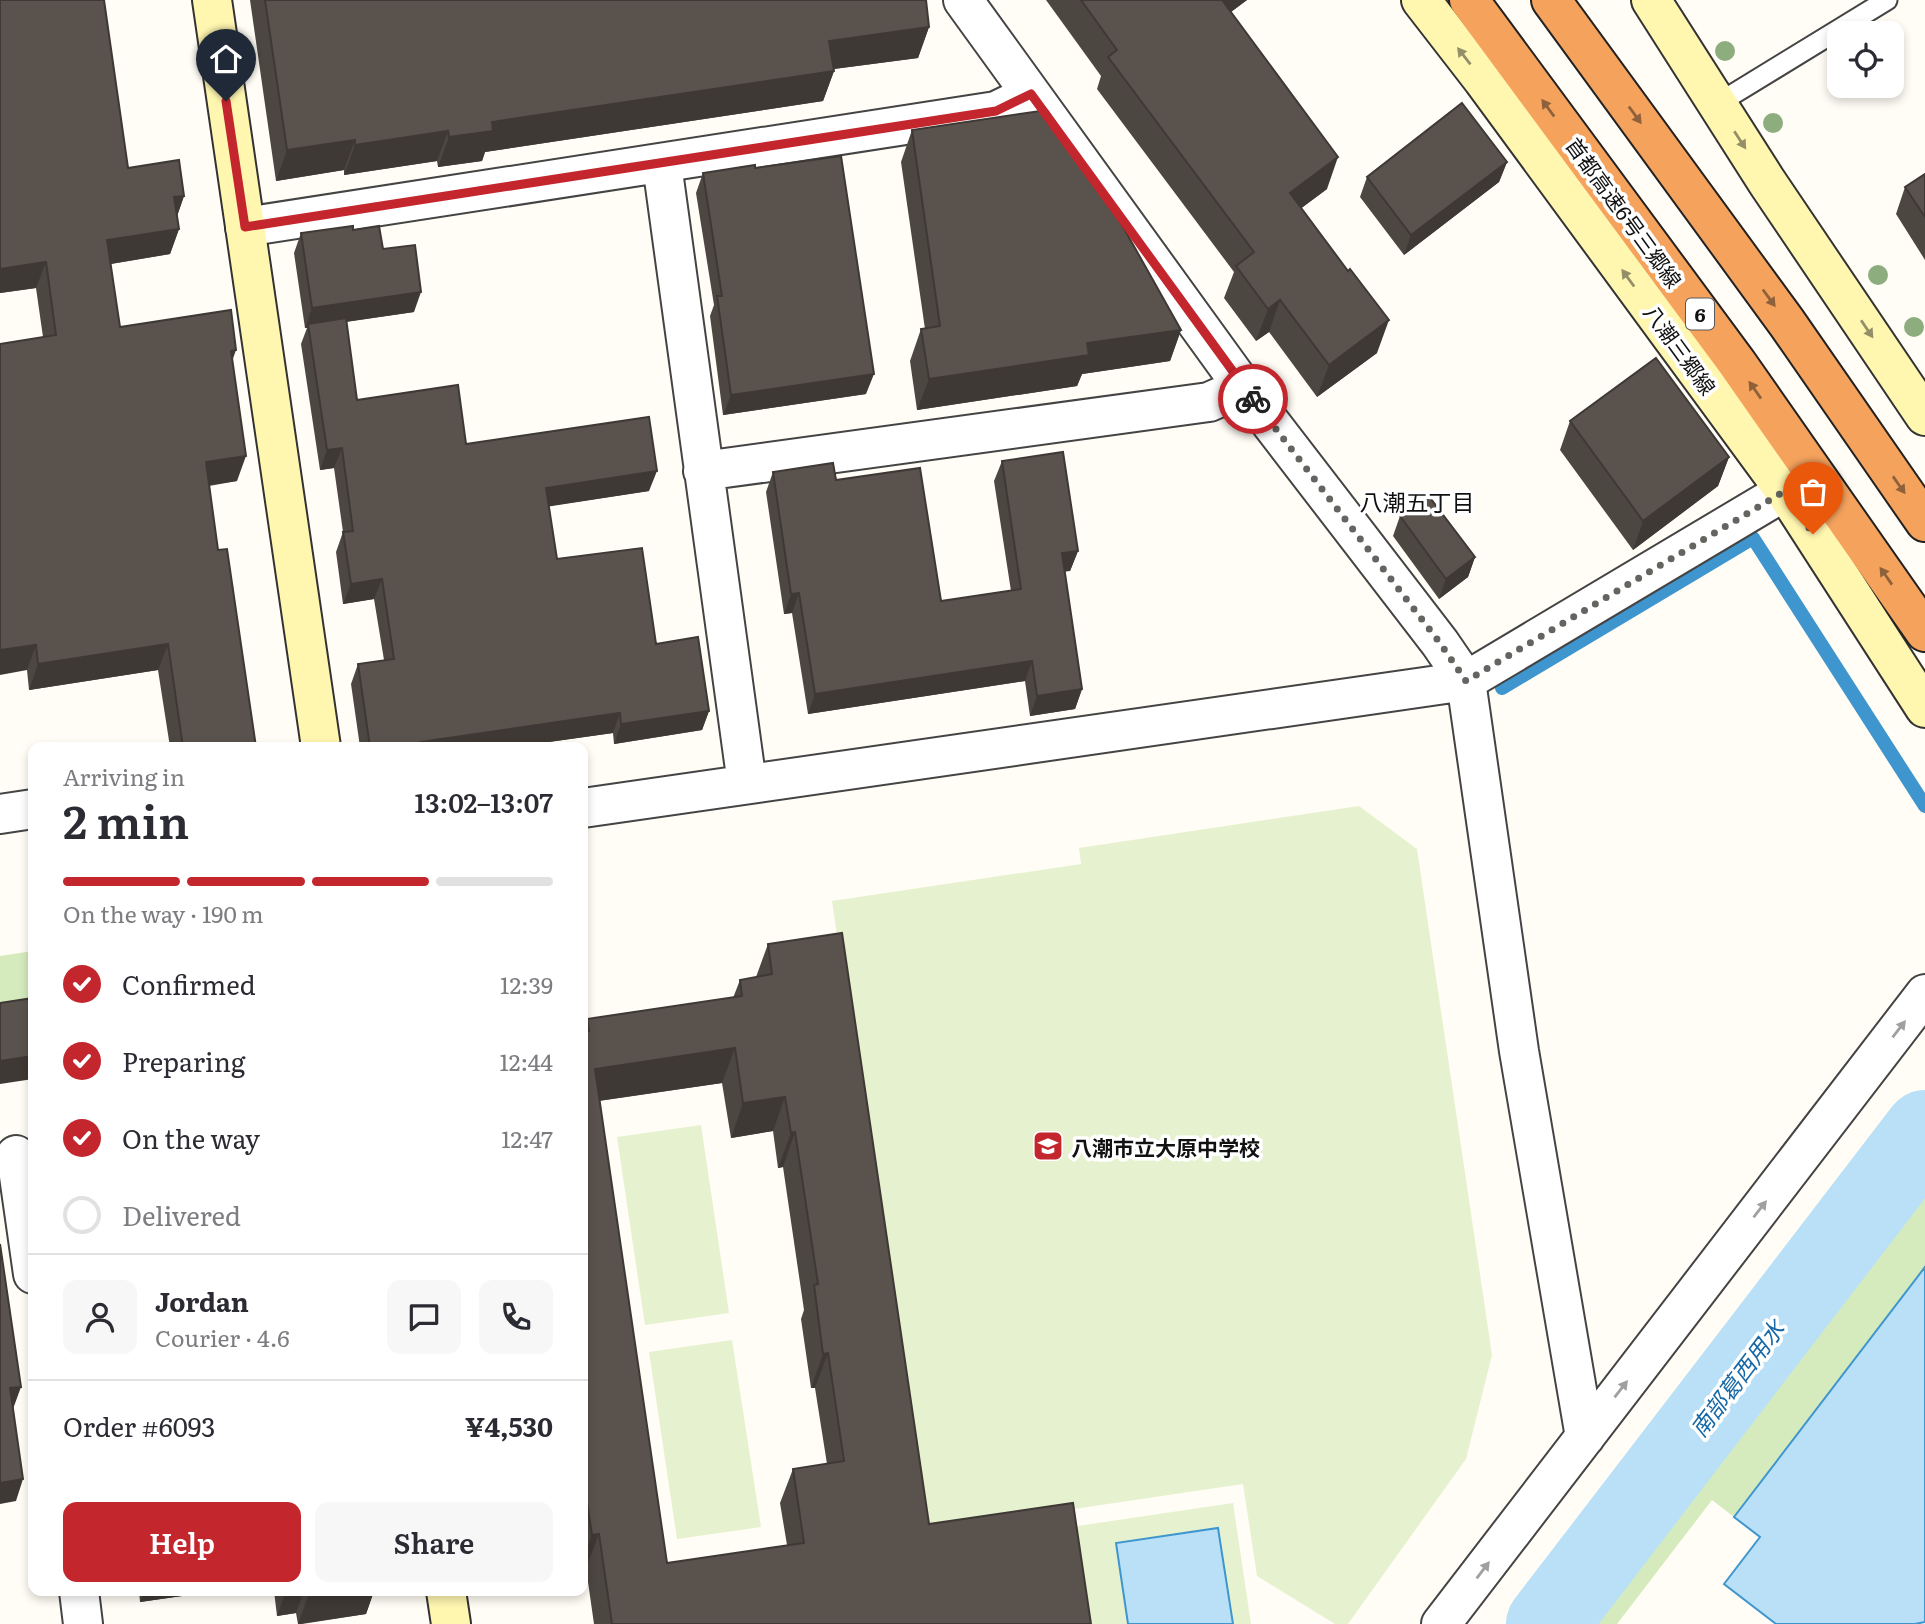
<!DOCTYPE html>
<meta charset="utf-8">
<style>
:root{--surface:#fff;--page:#f7f7f7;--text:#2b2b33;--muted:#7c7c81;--line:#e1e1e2;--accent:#c4262e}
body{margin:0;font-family:Literata,"Noto Sans JP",serif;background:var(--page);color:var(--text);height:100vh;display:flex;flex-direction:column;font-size:26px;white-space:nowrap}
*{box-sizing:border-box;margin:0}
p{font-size:23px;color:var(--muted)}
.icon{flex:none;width:38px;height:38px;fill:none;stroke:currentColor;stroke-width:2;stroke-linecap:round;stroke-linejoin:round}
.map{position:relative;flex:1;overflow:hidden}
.side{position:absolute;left:28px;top:742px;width:560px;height:854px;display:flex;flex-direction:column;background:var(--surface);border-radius:14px;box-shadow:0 4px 10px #0003}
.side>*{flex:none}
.buttons{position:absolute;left:1827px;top:21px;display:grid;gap:14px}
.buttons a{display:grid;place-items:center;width:77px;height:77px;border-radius:14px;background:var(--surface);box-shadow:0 4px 10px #0003;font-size:35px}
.pin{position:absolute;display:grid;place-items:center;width:60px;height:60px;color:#fff;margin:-72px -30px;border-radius:50% 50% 50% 0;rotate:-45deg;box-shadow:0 0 7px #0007}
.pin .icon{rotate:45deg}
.courier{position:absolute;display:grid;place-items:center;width:70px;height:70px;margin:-35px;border:5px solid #c4262e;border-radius:50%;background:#fff;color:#222;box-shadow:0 2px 9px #0007}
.headline em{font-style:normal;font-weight:600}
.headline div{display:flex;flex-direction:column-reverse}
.headline{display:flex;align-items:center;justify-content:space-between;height:119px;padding:0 35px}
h1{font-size:46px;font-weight:600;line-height:52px}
.bar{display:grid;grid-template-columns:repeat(4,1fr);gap:10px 7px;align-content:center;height:84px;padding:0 35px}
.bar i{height:9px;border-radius:5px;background:var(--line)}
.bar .on{background:var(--accent)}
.bar p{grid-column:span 4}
.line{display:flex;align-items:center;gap:18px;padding:0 35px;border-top:2px solid var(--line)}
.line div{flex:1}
.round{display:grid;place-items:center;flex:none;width:74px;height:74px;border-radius:14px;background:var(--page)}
ol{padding:0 35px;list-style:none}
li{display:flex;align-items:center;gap:21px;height:77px}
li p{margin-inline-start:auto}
li .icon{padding:7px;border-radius:50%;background:var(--accent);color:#fff;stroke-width:4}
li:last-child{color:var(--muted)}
li i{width:38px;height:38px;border:4px solid var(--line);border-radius:50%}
.button{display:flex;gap:14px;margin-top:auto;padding:14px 35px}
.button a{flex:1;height:80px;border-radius:14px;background:var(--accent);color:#fff;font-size:28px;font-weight:600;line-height:80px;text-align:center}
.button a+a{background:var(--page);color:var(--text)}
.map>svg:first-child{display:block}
.green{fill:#d5ebbd}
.pitch{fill:#e6f2cf}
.water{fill:#b9e0f7;stroke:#3f96cf;stroke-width:2}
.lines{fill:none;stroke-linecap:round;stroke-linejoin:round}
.stream{stroke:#3f96cf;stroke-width:14}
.river{stroke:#b9e0f7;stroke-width:82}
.lane-casing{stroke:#444;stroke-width:23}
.street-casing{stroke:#444;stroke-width:42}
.secondary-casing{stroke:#333;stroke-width:42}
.highway-casing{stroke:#222;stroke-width:42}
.lane{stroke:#fff;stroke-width:19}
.street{stroke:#fff;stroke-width:38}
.secondary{stroke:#fff6b0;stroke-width:38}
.highway{stroke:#f5a25d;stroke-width:38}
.tree{fill:#8dad7f}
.wall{fill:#4d4742;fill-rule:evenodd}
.shaded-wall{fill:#3f3936}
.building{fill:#5a524d;stroke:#3f3936;stroke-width:2;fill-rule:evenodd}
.oneway{fill:#948f68}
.oneway2{fill:#8e613b}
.oneway3{fill:#a0a0a0}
.done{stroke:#646461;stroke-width:7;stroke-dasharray:0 12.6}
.route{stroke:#c4262e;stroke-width:9}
.labels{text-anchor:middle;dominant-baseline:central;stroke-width:7;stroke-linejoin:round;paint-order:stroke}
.shield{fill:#fff;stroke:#585858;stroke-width:2}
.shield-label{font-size:19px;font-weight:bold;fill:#111}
.street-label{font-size:21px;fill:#111;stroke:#fff}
.poi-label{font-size:21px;font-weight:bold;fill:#111;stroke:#fff;text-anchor:start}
.neighbourhood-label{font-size:23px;fill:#111;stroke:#fff}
.water-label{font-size:23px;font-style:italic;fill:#1768a6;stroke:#fff}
</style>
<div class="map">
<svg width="1925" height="1624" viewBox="0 0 1925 1624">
<rect width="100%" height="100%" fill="#fffdf5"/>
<path class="green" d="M33 951V1008L0 1012V956Z
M1925 1168V1267L1734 1517 1712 1500 1617 1624H1578Z"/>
<path class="pitch" d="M1359 806 1417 849 1492 1355 1466 1459 1348 1624H1335L1257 1576 1243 1484 925 1531 832 901 1081 864 1079 848Z
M701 1125 729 1313 645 1325 617 1137Z
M732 1340 761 1527 677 1539 649 1352Z
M1233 1503 1251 1624H1086L1071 1527Z"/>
<path class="water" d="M1925 1267V1622L1915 1624H1776L1724 1584 1760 1537 1734 1517Z
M1218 1528 1233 1624H1128L1116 1543Z"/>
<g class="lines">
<path class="stream" d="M1502 688 1753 538 1925 806
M1550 1621 1554 1624"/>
<path class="river" d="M1547 1624 1925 1131"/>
<g class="lane-casing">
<path id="lane" d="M1717 104 1887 0"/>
</g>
<g class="street-casing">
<path id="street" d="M963 0 1243 387 1440 643 1466 681 1519 1051 1585 1437
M662 164 747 784
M245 227 996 111 1031 94
M703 471 1209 402 1243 387
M583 808 1466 681 1785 491
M0 814 33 809
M16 1155 33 1274
M79 1591 83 1624
M1441 1624 1925 994"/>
</g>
<g class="secondary-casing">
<path id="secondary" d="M212 0 321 747
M1421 0 1483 80 1785 491 1925 708
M1651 0 1767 182 1925 416
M446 1591 451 1624"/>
</g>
<g class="highway-casing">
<path id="highway" d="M1469 0 1737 363 1925 632
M1551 0 1787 323 1925 522"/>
</g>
<use href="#lane" class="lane"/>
<use href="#street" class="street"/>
<use href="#secondary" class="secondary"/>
<use href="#highway" class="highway"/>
</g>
<g class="tree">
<circle cx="1725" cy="51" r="10"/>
<circle cx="1773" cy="123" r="10"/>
<circle cx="1878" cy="275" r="10"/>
<circle cx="1914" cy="327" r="10"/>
</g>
<path class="wall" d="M0 0 128 168 184 196 177 216 179 229 170 254 111 264 120 327 232 361 237 481 209 486 218 550 256 747H170L158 670 29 690 27 670 43 337 36 288 0 293Z
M250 0H926L929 27 918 58 834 69V71L823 101 485 152 482 161 438 167 437 161 344 175V170L276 181Z
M1046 0H1247L1231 12 1327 189 1301 208 1377 353 1317 397 1269 332 1256 341 1224 298 1234 272 1097 89 1101 76Z
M912 130 1181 330 1170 361 1082 374 1077 386 917 410 910 361 921 329H925L901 162Z
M1507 162 1499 182 1404 255 1360 197 1367 177Z
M755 168 866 394 723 415 710 316 714 305 696 193 703 173Z
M1925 174V260L1896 214 1905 187Z
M353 230 383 249 414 312 346 322 357 400 466 444 649 491 549 506 557 559 656 644 709 711 702 730 614 744 613 733 513 747H360L351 684 358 664 384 660 374 599 343 604 336 552 343 532 334 468 320 470 301 344 307 328H305L294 253 301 233Z
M1570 421 1729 457 1718 486 1633 550 1560 450Z
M1002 461 1078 551 1070 571H1065L1082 689 1075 709 1030 716 1025 681 808 714 792 613 784 614 766 492 773 472 836 480 941 601 1011 591 994 481Z
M1400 516 1475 557 1468 577 1439 599 1393 536Z
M33 823V867L29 835Z
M768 944 929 1524 1091 1624H594L586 1568 583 1569V1032L587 1019 733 998 740 980 756 977ZM722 1083 731 1138 773 1131 778 1168 783 1167 804 1310 801 1319 811 1388H815L827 1464 793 1469 780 1503 787 1545 667 1563 599 1101Z
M139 1591H217L140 1602Z
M274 1591H374L366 1614 302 1624H298L296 1613 277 1616Z"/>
<path class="shaded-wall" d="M1218 0H1247L1208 29Z
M929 27 918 58 818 71 829 41Z
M834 71 823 101 485 152 482 161 438 167 449 137 492 122Z
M448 131 437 161 344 175 355 145Z
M355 140 344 170 276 181 287 150Z
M1338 157 1327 189 1279 225 1290 193Z
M1507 162 1499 182 1404 255 1411 235Z
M184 196 175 222 174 197Z
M179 229 170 254 98 266 107 240Z
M46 262 36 288 0 293V269Z
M421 292 414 312 309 327 308 324 307 328H305L312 308Z
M1280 300 1269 332 1256 341 1268 309Z
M1389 320 1377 353 1317 397 1329 365Z
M1181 330 1170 361 1082 374 1077 386 917 410 929 379 1087 343Z
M236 350 227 376 231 351Z
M874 374 866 394 723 415 731 395Z
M342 448 334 468 320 470 327 450Z
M246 456 237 481 196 487 206 462Z
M1729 457 1718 486 1633 550 1643 521Z
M657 471 649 491 539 508 546 488Z
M1078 551 1070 571 1055 573 1062 553Z
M1475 557 1468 577 1439 599 1446 579Z
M382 579 374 599 343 604 351 584Z
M799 593 792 613 784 614 791 594Z
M168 644 158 670 29 690 38 664Z
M36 645 27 670 0 675V650Z
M1032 661 1025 681 808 714 815 694Z
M1082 689 1075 709 1030 716 1037 696Z
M709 711 702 730 614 744 621 724Z
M620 713 613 733 513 747H418L420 742Z
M735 1048 722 1083 583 1103 595 1069Z
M33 1056V1079L0 1084V1061Z
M785 1097 773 1131 731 1138 743 1103Z
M795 1132 783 1167 778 1168 791 1133Z
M828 1353 815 1388H811L823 1354Z
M21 1387 13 1409 10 1388Z
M23 1479 16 1501 0 1504V1483Z
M599 1534 586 1568 583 1569V1560L592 1535Z
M144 1591H217L140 1602Z
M286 1591H304L296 1613 277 1616Z
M310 1591H374L366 1614 298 1624Z"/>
<path class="building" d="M0 0H104L128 168 179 160 184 196 174 197 179 229 107 240 120 327 231 310 236 350 231 351 246 456 206 462 218 550 227 549 256 747H183L168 644 38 664 36 645 0 650V344L56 335 46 262 0 269Z
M265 0H926L929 27 829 41 834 71 492 122 493 131 449 137 448 131 355 145V140L287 150Z
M1081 0H1222L1338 157 1290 193 1348 271 1350 269 1389 320 1329 365 1280 300 1268 309 1236 266 1254 252 1108 57 1117 50Z
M1462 103 1507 162 1411 235 1367 177Z
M1047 110 1108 200 1181 330 1087 343 1089 355 929 379 921 329 940 326 912 130Z
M841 156 874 374 731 395 717 296H722L703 173 755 165V168Z
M1925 174V217L1905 187Z
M353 226V230L379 226 383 249 415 245 421 292 312 308 301 233Z
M346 318 357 400 458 385 466 444 649 417 657 471 546 488 557 559 642 548 656 644 698 637 709 711 621 724 620 713 420 742 421 747H370L358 664 394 659 382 579 351 584 343 532 353 531 342 448 327 450 308 324Z
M1656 358 1729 457 1643 521 1570 421Z
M1063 452 1078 551 1062 553 1082 689 1037 696 1032 661 815 694 799 593 791 594 773 472 833 463 836 480 920 468 941 601 1021 589 1002 461Z
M1428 495 1475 557 1446 579 1400 516Z
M842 933 929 1524 1073 1503 1091 1624H612L599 1534 592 1535 585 1490H583V1032L589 1031 587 1019 742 996 740 980 772 974 768 944ZM735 1048 743 1103 785 1097 791 1133 795 1132 818 1284 814 1285 823 1354 828 1353 844 1461 793 1469 804 1543 667 1563 595 1069Z
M33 998V1056L0 1061V1003Z
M0 1244 21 1387 10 1388 23 1479 0 1483Z"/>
<defs><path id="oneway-solid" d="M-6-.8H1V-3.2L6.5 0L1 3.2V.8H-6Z" transform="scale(1.75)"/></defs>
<g class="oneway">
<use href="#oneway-solid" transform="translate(1464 56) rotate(-128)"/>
<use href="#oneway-solid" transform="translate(1740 140) rotate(57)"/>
<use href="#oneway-solid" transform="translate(1628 278) rotate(-126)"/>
<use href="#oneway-solid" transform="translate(1867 329) rotate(56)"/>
</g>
<g class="oneway2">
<use href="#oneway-solid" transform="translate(1548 108) rotate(-126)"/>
<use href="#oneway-solid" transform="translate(1635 115) rotate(54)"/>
<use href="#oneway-solid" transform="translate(1769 298) rotate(54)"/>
<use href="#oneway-solid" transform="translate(1755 390) rotate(-125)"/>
<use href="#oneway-solid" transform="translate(1899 485) rotate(55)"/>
<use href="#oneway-solid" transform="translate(1886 576) rotate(-125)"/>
</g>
<g class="oneway3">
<use href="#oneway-solid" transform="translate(1899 1029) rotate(-52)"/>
<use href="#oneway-solid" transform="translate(1760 1209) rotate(-52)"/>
<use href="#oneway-solid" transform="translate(1621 1389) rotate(-52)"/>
<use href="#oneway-solid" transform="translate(1483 1570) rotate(-53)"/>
</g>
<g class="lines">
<path class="done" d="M1253 399 1440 643 1466 681 1785 491 1813 534"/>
<path class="route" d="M226 101 245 227 996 111 1031 94 1253 399"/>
</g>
<defs>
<g id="school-square" transform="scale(1.575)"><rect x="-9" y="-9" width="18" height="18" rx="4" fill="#c4262e" stroke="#fff"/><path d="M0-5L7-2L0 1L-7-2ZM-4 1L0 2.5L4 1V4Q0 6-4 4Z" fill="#fff"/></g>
</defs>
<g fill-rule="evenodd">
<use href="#school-square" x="1048" y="1146"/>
</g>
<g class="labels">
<rect class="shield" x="1686" y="298.5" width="28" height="31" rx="5"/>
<g class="shield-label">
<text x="1700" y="314">6</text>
</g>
<g class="street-label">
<text transform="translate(1625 212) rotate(54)">首都高速6号三郷線</text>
<text transform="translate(1681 349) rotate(54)">八潮三郷線</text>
</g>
<g class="poi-label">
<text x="1071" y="1146">八潮市立大原中学校</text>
</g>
<g class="neighbourhood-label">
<text x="1417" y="501">八潮五丁目</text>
</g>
<g class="water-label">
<text transform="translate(1736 1378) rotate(-53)">南部葛西用水</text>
</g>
</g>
</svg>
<div class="buttons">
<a><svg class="icon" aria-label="locate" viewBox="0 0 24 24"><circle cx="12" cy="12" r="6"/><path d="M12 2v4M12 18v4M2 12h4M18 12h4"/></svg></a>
</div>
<div class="pin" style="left:1813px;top:534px;background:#ea580c"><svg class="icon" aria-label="bag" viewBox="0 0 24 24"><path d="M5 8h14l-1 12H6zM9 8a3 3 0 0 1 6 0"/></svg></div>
<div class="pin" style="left:226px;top:101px;background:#1f2937"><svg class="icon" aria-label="home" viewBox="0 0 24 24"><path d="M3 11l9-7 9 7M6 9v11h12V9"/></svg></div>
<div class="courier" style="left:1253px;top:399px"><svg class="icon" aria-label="bike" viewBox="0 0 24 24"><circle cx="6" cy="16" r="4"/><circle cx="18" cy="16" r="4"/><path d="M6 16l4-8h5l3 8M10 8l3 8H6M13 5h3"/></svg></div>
<section class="side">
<div class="headline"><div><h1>2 min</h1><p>Arriving in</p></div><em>13:02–13:07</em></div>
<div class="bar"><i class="on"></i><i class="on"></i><i class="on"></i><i></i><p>On the way · 190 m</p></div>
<ol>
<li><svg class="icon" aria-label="check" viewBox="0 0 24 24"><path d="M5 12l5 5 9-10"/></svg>Confirmed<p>12:39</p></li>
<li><svg class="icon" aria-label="check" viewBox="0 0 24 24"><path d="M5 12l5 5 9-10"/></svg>Preparing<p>12:44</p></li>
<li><svg class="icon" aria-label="check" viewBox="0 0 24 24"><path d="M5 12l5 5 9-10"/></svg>On the way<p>12:47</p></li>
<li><i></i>Delivered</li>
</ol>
<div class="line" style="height:126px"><a class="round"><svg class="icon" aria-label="person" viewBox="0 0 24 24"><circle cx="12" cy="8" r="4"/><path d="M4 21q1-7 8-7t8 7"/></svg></a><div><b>Jordan</b><p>Courier · 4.6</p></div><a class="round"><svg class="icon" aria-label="chat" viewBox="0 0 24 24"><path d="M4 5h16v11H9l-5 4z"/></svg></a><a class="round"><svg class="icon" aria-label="phone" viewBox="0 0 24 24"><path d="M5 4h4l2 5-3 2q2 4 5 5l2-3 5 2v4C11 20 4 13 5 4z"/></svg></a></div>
<div class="line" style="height:91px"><div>Order #6093</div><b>¥4,530</b></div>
<div class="button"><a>Help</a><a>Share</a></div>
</section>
</div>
